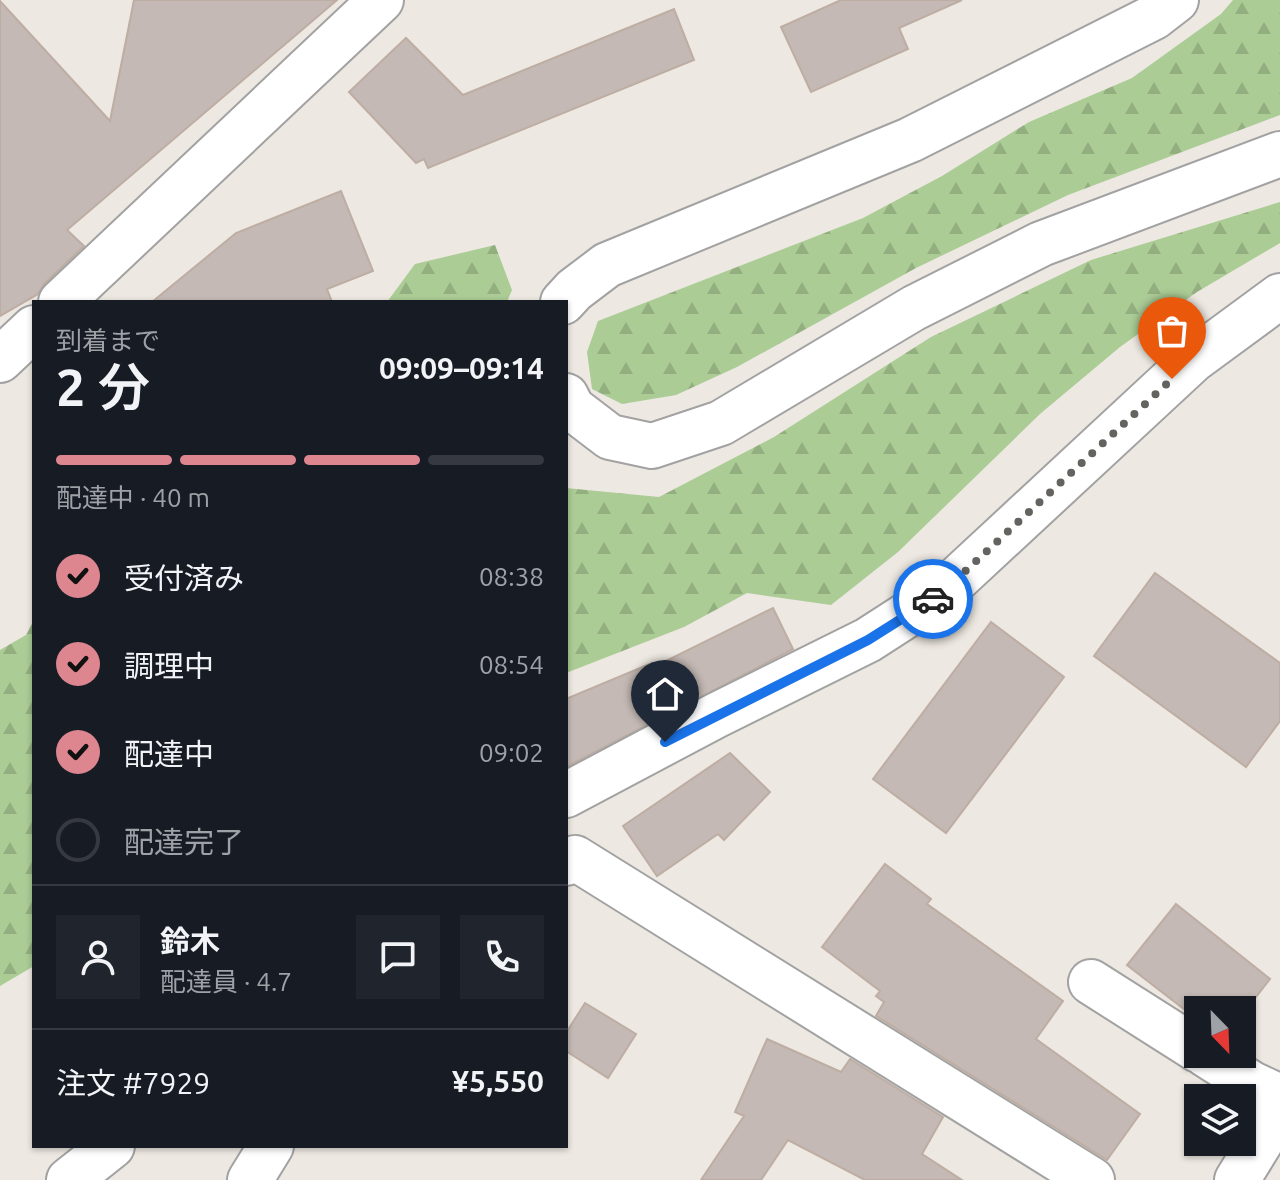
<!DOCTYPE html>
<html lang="ja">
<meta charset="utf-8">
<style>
:root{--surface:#171b24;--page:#20242c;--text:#f1f3f6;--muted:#9ea1a6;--line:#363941;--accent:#de8690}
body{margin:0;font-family:Ubuntu,"Noto Sans JP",sans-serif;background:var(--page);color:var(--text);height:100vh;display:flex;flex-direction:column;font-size:30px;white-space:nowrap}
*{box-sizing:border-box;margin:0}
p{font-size:26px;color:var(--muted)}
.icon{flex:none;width:44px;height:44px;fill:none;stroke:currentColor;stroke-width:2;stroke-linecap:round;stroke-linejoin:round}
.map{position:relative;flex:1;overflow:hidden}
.side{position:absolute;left:32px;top:300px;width:536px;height:848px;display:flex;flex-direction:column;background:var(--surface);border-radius:0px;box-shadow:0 2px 6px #0004}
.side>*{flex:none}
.needle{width:52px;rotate:157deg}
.tools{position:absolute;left:1184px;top:996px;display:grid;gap:16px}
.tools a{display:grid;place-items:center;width:72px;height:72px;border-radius:0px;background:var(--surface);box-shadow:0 2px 6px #0004;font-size:40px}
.pin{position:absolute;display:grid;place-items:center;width:68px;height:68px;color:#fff;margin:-82px -34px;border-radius:50% 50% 50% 0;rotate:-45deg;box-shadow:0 0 8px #0007}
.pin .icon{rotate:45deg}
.courier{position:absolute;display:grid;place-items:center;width:80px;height:80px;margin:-40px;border:6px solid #1a73e8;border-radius:50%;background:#fff;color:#222;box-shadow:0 2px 10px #0007}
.head em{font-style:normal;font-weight:600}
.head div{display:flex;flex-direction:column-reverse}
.head{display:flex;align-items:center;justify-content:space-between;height:136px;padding:0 24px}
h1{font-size:52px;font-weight:600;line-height:60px}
.bar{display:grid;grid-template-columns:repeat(4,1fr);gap:12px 8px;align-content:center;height:96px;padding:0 24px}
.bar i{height:10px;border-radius:6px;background:var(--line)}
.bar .active{background:var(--accent)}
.bar p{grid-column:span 4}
.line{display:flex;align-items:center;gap:20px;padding:0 24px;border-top:2px solid var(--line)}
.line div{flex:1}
.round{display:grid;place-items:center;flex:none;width:84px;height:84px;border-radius:0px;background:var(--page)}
ol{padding:0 24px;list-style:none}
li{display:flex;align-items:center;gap:24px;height:88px}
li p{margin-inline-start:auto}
li .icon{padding:8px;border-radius:50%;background:var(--accent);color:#111;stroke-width:4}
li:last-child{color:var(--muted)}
li i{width:44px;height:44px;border:4px solid var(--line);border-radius:50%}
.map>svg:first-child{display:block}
.forest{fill:url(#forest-firs)}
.building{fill:#c4b9b4;stroke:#beada3;stroke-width:2}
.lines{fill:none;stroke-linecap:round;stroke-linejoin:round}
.minor-casing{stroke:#a2a2a2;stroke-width:48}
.tertiary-casing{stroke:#a2a2a2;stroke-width:48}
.minor{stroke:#fff;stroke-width:44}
.tertiary{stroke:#fff;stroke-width:44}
.done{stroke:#646360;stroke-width:8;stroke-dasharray:0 14.4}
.route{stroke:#1a73e8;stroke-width:10}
</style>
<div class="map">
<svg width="1280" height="1180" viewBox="0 0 1280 1180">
<defs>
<pattern id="forest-firs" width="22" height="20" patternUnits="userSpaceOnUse" patternTransform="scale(2)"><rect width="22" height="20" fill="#abcc95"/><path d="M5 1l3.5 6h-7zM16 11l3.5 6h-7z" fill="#93af80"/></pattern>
</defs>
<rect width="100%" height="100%" fill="#ede8e1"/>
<path class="forest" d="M1233 0H1280V115L1068 195 916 268 737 367 676 395 622 404 592 389 587 352 598 321 863 218 942 176 1029 122 1132 78 1221 14Z
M1280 202V243L1197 292 1120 347 1040 414 898 552 831 605 747 593 684 627 566 673V488L659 497 774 437 931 337 1091 260Z
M495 245 512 290 507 302H387L415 264Z
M34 620V966L0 986V650L26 635Z"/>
<path class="building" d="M134 0H337L67 230 84 246 44 284 38 294 0 316V1L110 121Z
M841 0H962L899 28 908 49 811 92 781 27Z
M674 9 694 60 428 168 424 159 416 163 349 92 406 38 463 95Z
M341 191 373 271 327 289 332 302H152L236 233Z
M1155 573 1280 663V721L1246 767 1094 656Z
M773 608 793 649 566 767V699L652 663 654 667Z
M991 622 1064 677 946 833 873 779Z
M730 753 770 792 724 840 718 834 657 876 623 826Z
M885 864 931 899 927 904 1063 1001 1036 1039 1140 1114 1107 1160 876 1016 884 1002 876 996 880 991 822 947Z
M1176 904 1270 979 1242 1015V1010H1198V1020L1127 965Z
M585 1003 636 1034 608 1078 566 1051V1033Z
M767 1039 841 1072 850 1059 943 1117 922 1154 962 1180H865L788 1140 761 1180H701L744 1116 735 1112Z"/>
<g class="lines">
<g class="minor-casing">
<path id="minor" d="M566 795 715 716 868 640 944 591 1193 360 1280 296
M566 863 575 858 1092 1180
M1091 982 1198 1050
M1205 1054 1252 1084 1280 1097
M69 1180 112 1146
M250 1180 271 1146"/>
</g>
<g class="tertiary-casing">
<path id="tertiary" d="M61 302 381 0
M563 302 574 290 607 265 910 140 1154 17 1176 0
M0 360 34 328
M566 396 572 408 610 437 652 446 721 423 914 308 1041 244 1280 154
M1237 1180 1280 1110"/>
</g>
<use href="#minor" class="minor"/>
<use href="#tertiary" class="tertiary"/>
</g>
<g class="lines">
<path class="done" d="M933 599 944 591 1172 379"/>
<path class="route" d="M665 742 868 640 933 599"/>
</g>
</svg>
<div class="tools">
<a><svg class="needle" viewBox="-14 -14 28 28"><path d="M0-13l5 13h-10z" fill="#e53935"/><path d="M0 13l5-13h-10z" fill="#9ea1a6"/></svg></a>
<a><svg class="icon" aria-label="layers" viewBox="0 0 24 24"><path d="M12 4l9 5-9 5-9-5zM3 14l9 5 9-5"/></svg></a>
</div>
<div class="pin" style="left:1172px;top:379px;background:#ea580c"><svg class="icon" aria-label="bag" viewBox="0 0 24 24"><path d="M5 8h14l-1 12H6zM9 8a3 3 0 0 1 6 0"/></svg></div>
<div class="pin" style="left:665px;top:742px;background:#1f2937"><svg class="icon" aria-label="home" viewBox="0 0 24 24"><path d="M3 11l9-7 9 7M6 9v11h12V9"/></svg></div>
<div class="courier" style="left:933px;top:599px"><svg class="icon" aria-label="car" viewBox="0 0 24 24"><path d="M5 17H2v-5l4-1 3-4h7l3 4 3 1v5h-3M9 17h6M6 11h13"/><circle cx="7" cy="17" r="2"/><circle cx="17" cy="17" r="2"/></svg></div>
<section class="side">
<div class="head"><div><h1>2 分</h1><p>到着まで</p></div><em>09:09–09:14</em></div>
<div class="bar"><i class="active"></i><i class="active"></i><i class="active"></i><i></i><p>配達中 · 40 m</p></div>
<ol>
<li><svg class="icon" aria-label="check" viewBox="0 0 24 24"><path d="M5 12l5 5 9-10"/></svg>受付済み<p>08:38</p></li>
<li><svg class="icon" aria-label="check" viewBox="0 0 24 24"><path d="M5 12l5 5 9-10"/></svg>調理中<p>08:54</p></li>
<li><svg class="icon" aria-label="check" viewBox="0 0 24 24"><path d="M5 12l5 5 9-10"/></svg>配達中<p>09:02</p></li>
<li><i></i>配達完了</li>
</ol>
<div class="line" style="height:144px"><a class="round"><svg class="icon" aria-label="person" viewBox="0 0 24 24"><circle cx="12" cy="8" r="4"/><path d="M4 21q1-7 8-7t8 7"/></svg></a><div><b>鈴木</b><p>配達員 · 4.7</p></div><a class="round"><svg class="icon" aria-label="chat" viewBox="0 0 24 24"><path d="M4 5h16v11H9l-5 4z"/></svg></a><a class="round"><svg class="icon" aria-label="phone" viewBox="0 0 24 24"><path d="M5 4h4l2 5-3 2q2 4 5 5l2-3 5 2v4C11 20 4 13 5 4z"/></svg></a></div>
<div class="line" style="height:104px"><div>注文 #7929</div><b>¥5,550</b></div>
</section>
</div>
